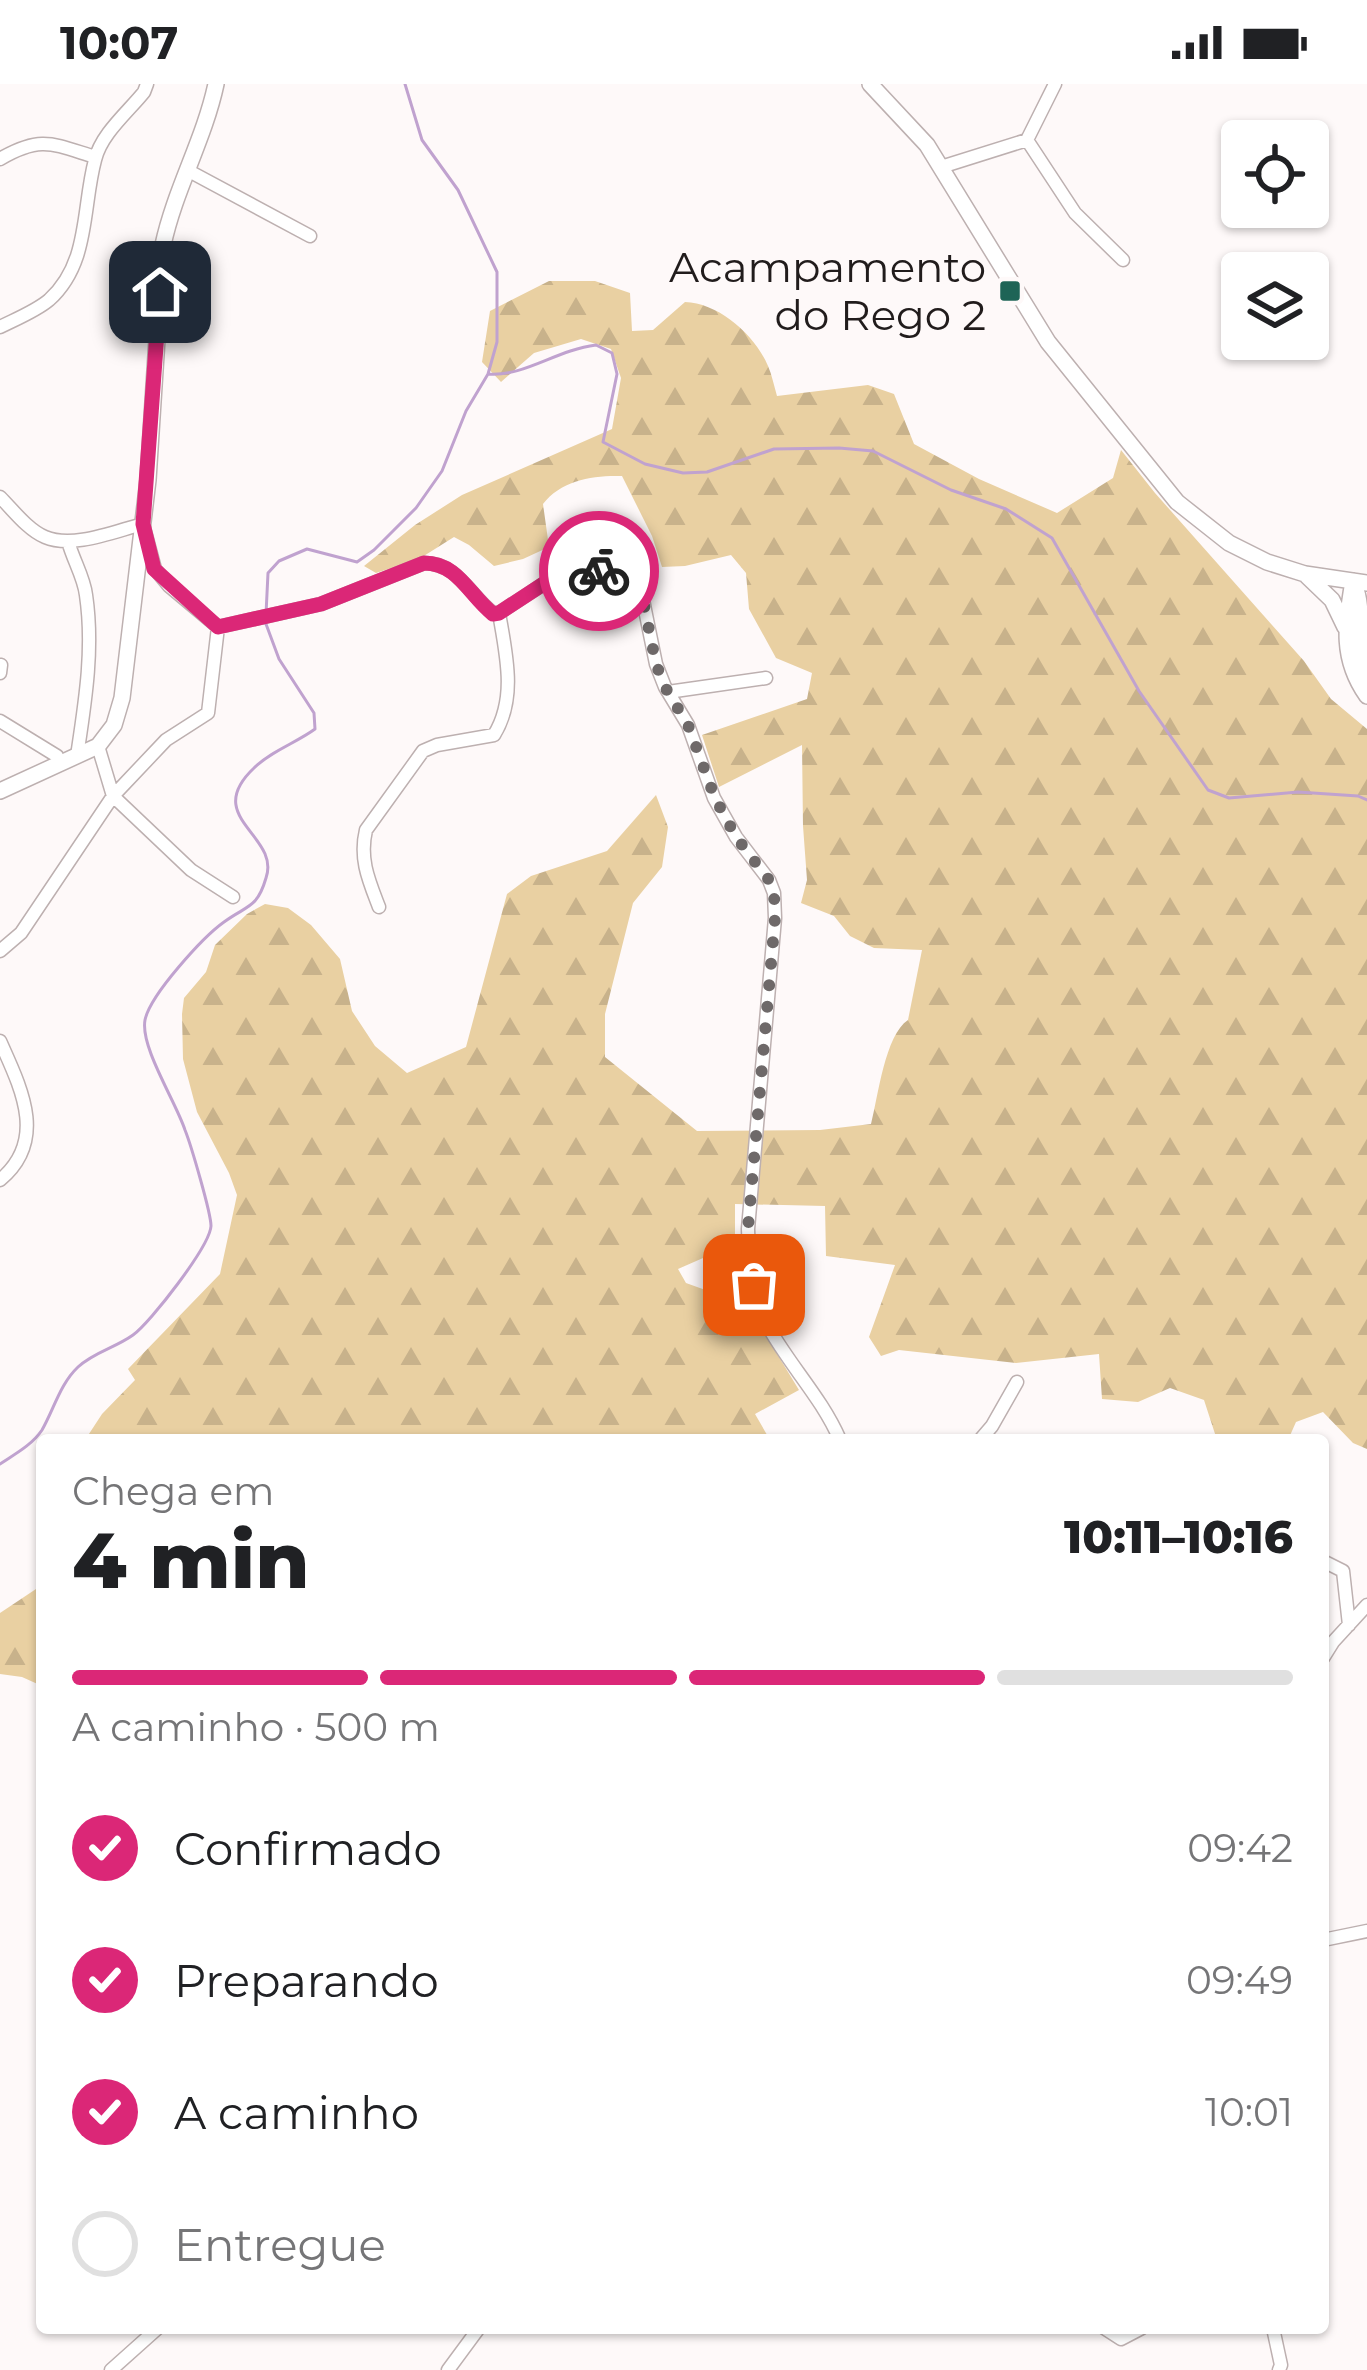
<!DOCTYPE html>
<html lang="pt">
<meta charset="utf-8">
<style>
:root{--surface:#fff;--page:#f2f2f2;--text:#202124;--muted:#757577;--line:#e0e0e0;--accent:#db2777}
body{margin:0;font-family:Montserrat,sans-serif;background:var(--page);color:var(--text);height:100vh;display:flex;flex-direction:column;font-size:45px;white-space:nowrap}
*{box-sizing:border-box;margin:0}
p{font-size:39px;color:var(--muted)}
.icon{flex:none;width:66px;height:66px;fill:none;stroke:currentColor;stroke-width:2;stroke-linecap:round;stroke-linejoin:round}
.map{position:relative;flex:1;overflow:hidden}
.sheet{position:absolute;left:36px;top:1350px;width:1293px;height:900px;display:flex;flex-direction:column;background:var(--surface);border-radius:12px;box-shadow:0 3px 9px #0004}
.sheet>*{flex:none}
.buttons{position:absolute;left:1221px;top:36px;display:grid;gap:24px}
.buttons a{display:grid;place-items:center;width:108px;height:108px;border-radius:12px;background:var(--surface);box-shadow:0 3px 9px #0004;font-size:60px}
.pin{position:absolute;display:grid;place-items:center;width:102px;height:102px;color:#fff;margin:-51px;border-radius:24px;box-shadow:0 6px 18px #0006}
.courier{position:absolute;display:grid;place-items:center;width:120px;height:120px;margin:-60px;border:9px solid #db2777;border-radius:50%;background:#fff;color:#222;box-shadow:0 3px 15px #0007}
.head em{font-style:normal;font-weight:800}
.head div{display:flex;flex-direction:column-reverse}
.head{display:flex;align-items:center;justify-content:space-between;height:204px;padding:0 36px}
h1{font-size:78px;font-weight:800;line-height:90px}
.bar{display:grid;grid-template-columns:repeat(4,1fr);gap:18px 12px;align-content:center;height:144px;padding:0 36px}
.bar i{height:15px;border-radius:9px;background:var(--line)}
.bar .active{background:var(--accent)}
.bar p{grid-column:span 4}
ol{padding:0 36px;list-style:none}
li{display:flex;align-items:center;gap:36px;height:132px}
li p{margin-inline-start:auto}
li .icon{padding:12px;border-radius:50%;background:var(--accent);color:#fff;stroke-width:4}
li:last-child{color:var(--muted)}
li i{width:66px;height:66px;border:6px solid var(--line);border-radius:50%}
.status{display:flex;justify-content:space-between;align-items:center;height:84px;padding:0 60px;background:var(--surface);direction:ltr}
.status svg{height:33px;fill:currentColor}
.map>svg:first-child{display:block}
.forest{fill:url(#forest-firs)}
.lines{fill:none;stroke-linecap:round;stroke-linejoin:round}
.stream{stroke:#c0a2cf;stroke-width:3}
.minor-casing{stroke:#bdb0b0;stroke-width:15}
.major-casing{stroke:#bdb0b0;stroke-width:18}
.minor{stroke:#fff;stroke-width:12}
.major{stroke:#fff;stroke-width:15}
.done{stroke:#6e6969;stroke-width:12;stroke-dasharray:0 21.6}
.route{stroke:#db2777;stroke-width:15}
.poi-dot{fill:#1e6456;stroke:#fef9f9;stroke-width:4.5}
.labels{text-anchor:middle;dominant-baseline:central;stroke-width:9;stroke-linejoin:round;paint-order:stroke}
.poi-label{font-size:42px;fill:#211c1c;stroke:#fef9f9;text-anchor:end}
</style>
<div class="status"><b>10:07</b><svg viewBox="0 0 49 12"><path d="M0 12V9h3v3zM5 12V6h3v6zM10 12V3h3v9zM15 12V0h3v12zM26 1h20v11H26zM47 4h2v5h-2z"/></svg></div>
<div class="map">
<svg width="1367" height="2286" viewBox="0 0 1367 2286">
<defs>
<pattern id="forest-firs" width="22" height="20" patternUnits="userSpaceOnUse" patternTransform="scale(3)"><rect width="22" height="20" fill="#e9d0a2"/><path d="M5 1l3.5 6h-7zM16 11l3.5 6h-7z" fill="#c8b28b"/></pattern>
</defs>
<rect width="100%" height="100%" fill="#fef9f9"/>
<path class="forest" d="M549 197H595L630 209 632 247 653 246 685 218C719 219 755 251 768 282 772 291 774 302 777 312L868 301 894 310 914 360 979 395 1057 429 1113 394 1121 366 1155 409 1304 577 1331 615 1367 645V1365L1353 1359 1323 1328 1296 1338 1288 1356H1217L1204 1316 1170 1304 1138 1318 1102 1315 1099 1270 1016 1279 899 1266 881 1272 869 1253 895 1181 826 1172 825 1122 735 1120V1160L678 1185 686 1199 711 1208 757 1237 799 1306 755 1330 770 1356H85L102 1330 135 1296 128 1285 220 1190 237 1111 229 1089 197 1028 183 975 182 930 184 914 206 888 215 861 247 830 265 820 288 824 311 841 340 875 352 927 375 962 407 989 466 963 507 810 531 792 607 767 656 711 668 743 662 783 633 819 605 930V973L697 1047 820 1046 871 1040C878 1013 885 951 908 936L922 866 874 864 850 852 834 832 801 819 807 796 803 742 802 661 719 703 702 651 807 615 812 589 776 574 749 525 746 489 731 471 685 482 662 483 652 452 622 392C594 391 561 396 543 420L549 463 523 475 494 482 469 461 454 453 419 475 376 489 364 482 415 441 462 411 612 345 621 294 611 265 581 255 534 269 501 298 482 278 490 227Z
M42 1486V1602L22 1593 0 1590V1529L36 1505Z"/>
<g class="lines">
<path class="stream" d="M405 0 422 56 458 106 497 188V258L488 290C524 293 556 266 596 261L612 269 617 290 603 358 645 380 683 389 707 388 774 365 839 364 873 367 951 406 1006 425 1052 454 1139 607 1208 706 1229 714 1298 708 1358 712 1367 716
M266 530 268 489 279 477 307 465 357 478 374 466 416 424 442 387 466 327 488 290
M0 1380C15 1370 32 1361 42 1346 54 1325 60 1300 78 1283 94 1268 115 1264 133 1251 150 1239 210 1162 211 1142 211 1129 191 1061 185 1046 176 1018 140 963 145 936 150 911 203 853 224 838 247 821 257 825 266 794 281 751 201 734 254 684 271 667 296 659 315 645L314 629 279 575 266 540"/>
<g class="minor-casing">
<path id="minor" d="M1027 56 1075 129 1123 176
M0 75C41 51 53 60 95 73
M941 83 1027 56 1055 0
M187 86 310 152
M0 243C16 235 36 227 49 216 90 179 82 124 95 76 101 50 128 28 144 8L147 0
M0 413C13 426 28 446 45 453 73 465 115 447 143 440L155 485 169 502 218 543 321 520 424 479C458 479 469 511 493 529H499L554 493 582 488 614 487 630 495 642 511 656 580 665 603 688 641 714 714 736 753 769 796 774 809 775 834 748 1145C749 1175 751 1209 765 1237 787 1279 821 1312 840 1356
M68 457C73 476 84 493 86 511 94 565 85 619 77 672
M0 589 1 581
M668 608 766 594
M0 637 57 672 60 680
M98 662 113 712 191 786 233 813
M379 823C369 797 359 775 366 746L423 667 437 661 494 651C517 614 506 570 499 529
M0 867 21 849 113 712 166 656 208 629 218 543
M0 957C21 1004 48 1056 0 1096
M980 1356 992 1342 1017 1298
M1323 1477 1343 1487 1349 1541
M1323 1574 1333 1558 1367 1521
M1323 1856 1367 1847
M1104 2244 1121 2255 1142 2244
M1273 2244 1281 2281 1279 2286
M111 2286 158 2244
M448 2286 479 2244"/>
</g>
<g class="major-casing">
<path id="major" d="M870 0 927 61 1048 258 1177 418 1229 459 1267 478 1305 490 1367 499
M1307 492 1332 516 1345 543
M1353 497C1346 540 1340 574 1367 612
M1354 500C1367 531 1353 561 1367 591
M0 707 98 662 114 641 122 614 148 396 163 161C175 105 204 56 216 0"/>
</g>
<use href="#minor" class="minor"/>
<use href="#major" class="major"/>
</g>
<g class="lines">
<path class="done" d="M599 487H614L630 495 642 511 656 580 665 603 688 641 715 714 736 753 769 796 774 809 775 834 748 1144 750 1184 754 1201"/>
<path class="route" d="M160 208 143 440 154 485 218 543 321 520 424 479C458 479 469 511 493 530L499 529 554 493 599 487"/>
</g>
<rect class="poi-dot" x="998" y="195" width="24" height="24" rx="6"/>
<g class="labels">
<g class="poi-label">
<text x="986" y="183">Acampamento<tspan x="986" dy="48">do Rego 2</tspan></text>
</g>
</g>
</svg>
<div class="buttons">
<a><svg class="icon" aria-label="locate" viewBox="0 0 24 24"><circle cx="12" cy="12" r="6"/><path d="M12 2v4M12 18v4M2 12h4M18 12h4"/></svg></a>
<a><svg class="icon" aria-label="layers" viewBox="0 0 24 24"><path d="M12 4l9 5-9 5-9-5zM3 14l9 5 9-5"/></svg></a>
</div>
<div class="pin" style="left:754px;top:1201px;background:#ea580c"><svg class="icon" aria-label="bag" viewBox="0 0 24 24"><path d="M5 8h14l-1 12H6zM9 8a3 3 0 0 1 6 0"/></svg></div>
<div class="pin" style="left:160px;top:208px;background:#1f2937"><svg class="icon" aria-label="home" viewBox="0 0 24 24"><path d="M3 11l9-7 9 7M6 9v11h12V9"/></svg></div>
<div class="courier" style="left:599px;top:487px"><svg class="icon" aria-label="bike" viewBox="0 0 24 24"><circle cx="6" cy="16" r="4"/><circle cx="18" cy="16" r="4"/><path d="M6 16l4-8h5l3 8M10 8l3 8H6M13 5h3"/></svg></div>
<section class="sheet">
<div class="head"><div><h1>4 min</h1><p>Chega em</p></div><em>10:11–10:16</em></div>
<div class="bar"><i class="active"></i><i class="active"></i><i class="active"></i><i></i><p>A caminho · 500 m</p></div>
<ol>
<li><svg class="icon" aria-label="check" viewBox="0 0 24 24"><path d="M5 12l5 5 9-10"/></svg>Confirmado<p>09:42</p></li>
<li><svg class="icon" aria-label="check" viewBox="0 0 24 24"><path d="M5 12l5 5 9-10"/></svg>Preparando<p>09:49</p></li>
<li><svg class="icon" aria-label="check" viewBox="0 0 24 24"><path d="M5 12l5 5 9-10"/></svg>A caminho<p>10:01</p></li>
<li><i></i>Entregue</li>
</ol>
</section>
</div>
